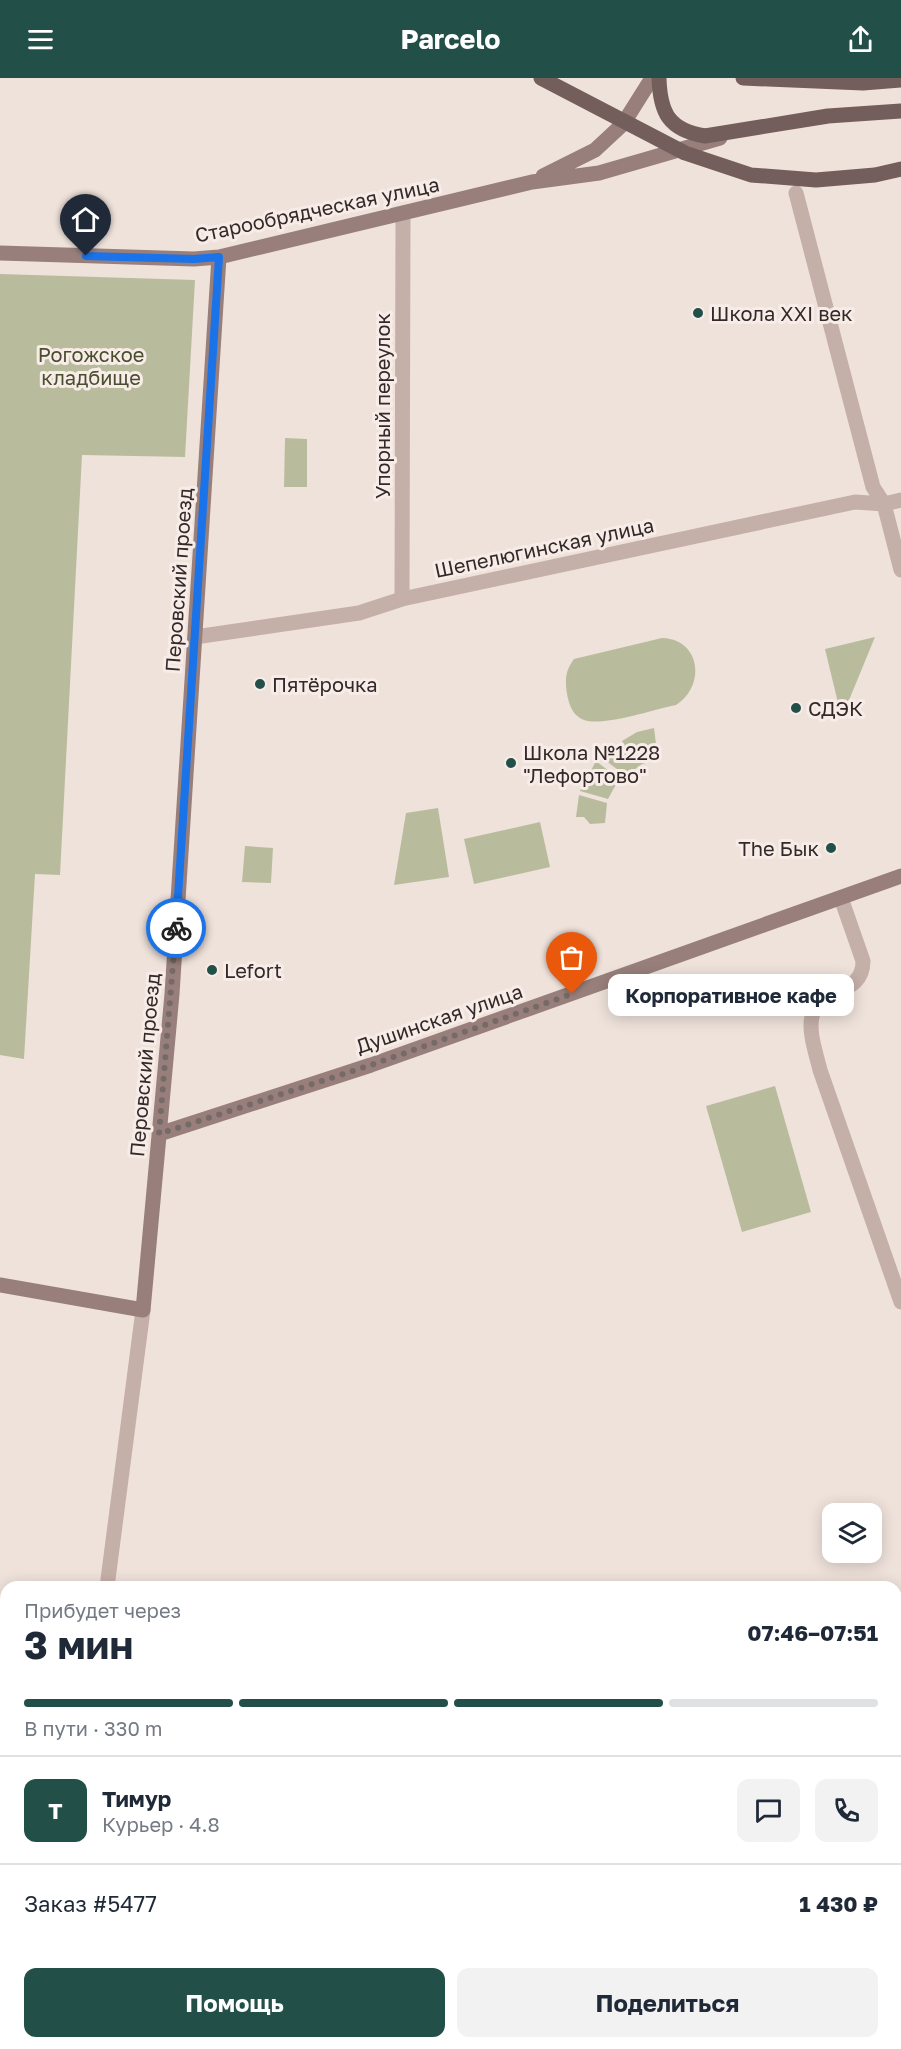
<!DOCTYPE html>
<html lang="ru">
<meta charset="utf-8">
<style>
:root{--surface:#fff;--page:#f2f2f3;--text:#1f2937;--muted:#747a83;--line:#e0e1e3;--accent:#225049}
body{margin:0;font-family:"Golos Text",sans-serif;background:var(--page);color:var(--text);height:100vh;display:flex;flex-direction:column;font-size:22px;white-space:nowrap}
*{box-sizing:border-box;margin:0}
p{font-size:20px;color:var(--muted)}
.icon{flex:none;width:33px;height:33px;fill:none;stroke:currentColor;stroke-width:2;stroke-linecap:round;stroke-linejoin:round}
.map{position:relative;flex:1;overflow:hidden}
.side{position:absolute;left:0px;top:1503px;width:902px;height:468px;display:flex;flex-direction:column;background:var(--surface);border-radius:18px 18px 0 0;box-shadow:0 3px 15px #0003}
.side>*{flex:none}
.tools{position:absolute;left:822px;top:1425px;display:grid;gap:12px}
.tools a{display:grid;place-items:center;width:60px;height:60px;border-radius:12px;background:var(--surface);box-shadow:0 3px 15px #0003;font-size:30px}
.pin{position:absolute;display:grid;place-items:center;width:51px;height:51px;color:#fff;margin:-62px -26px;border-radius:50% 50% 50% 0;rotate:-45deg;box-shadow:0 0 6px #0007}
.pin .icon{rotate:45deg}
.courier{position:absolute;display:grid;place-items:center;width:60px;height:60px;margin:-30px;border:4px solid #1a73e8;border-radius:50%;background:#fff;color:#222;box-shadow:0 2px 8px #0007}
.bubble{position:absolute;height:42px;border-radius:12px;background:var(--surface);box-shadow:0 3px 15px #0003;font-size:20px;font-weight:700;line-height:42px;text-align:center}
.headline em{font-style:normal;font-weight:700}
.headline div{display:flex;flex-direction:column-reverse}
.headline{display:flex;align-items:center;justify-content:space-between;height:102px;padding:0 24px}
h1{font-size:39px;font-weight:700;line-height:45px}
.bar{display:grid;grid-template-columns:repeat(4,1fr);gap:9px 6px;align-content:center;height:72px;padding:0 24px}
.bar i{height:8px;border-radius:4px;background:var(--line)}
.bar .active{background:var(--accent)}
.bar p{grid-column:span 4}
.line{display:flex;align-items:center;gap:15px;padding:0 24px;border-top:2px solid var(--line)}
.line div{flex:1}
.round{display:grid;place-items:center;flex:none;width:63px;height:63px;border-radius:12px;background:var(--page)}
.cta{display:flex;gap:12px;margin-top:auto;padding:12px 24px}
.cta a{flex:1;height:69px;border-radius:12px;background:var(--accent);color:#fff;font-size:24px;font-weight:700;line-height:69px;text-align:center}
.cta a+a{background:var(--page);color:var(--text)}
header{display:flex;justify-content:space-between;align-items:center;height:78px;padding:0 24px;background:var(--accent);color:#fff;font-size:27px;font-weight:700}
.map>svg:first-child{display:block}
.green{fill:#b8bc9d}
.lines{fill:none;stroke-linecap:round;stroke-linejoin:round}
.street{stroke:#c5b0a9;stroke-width:15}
.secondary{stroke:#987f7b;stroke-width:15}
.primary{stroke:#735e5b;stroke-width:15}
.done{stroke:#756a67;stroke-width:6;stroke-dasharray:0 10.8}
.route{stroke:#1a73e8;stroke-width:8}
.poi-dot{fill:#225049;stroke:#f7ece7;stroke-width:2}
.labels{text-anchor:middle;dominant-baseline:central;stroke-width:6;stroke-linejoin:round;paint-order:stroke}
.street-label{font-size:20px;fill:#332928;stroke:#f7ece7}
.poi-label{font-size:20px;fill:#332928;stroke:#f7ece7;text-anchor:start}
.park-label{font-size:20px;fill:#494e2f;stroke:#f7ece7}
</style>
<header><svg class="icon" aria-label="menu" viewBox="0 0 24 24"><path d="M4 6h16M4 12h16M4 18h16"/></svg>Parcelo<svg class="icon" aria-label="share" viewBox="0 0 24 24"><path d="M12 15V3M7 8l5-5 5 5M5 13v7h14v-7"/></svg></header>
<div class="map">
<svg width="901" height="1971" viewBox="0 0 901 1971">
<rect width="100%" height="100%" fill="#efe2db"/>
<path class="green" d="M0 196 195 202 185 379 82 377 60 797 35 796 24 981 0 977Z
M285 360 307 361V409H284Z
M875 559 847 627 839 629 825 571Z
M662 560C701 561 706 608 676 627 655 631 603 649 584 642 573 638 569 627 567 616 565 602 565 593 574 581Z
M654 650 658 682 642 686 626 698 605 682 624 666 622 663 637 654Z
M596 683 619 701 608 721 580 713Z
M579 717 607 725 605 745 590 746 584 739H576Z
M438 730 449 799 394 807 406 735Z
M540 744 550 789 474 806 464 761Z
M245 768 273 770 271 805 242 804Z
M775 1008 811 1134 742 1154 706 1028Z
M898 1876 901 1883V1971H800L798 1965H896V1877Z"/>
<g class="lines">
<path class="street" d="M796 115 873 409 884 426 901 492
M402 521 403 135
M195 559 359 535 402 521 855 424 884 426 901 422
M841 820 863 883C863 918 822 909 813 935 807 951 816 975 820 992L901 1224
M107 1509 143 1232
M896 1683 901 1682"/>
<path class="secondary" d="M543 98 595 72 623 46 652 0
M0 175 194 181 219 179 532 104 599 95 720 60
M159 1056 371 987 901 798
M0 1207 143 1232 172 916 219 179"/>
<path class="primary" d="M541 0 685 75 751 97 816 102 875 97 901 91
M659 0C660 35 669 52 705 58L828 38 901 33
M743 0 863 5 901 2"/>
</g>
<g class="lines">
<path class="done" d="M176 850 159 1056 371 987 572 916"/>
<path class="route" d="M86 178 194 181 219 179 176 850"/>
</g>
<g class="poi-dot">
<circle cx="698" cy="235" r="6"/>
<circle cx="260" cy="606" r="6"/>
<circle cx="796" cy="630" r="6"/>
<circle cx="511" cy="685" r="6"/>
<circle cx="831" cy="770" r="6"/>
<circle cx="212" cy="892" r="6"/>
</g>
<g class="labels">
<g class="street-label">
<text transform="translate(317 131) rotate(-12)">Старообрядческая улица</text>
<text transform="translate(382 328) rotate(-90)">Упорный переулок</text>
<text transform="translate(544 469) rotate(-12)">Шепелюгинская улица</text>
<text transform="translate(178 502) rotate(-86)">Перовский проезд</text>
<text transform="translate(439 940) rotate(-19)">Душинская улица</text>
<text transform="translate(144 987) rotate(-85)">Перовский проезд</text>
</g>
<g class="poi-label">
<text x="710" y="235">Школа XXI век</text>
<text x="272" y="606">Пятёрочка</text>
<text x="808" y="630">СДЭК</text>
<text x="523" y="674">Школа №1228<tspan x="523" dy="23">"Лефортово"</tspan></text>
<text x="819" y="770" text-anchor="end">The Бык</text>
<text x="224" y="892">Lefort</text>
</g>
<g class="park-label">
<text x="91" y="276">Рогожское<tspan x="91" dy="23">кладбище</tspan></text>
</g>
</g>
</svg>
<div class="tools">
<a><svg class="icon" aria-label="layers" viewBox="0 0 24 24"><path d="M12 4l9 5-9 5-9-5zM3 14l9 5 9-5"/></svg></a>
</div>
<div class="pin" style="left:572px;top:916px;background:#ea580c"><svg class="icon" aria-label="bag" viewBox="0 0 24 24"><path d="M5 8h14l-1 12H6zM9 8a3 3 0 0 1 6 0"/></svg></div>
<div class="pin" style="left:86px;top:178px;background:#1f2937"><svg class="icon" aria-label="home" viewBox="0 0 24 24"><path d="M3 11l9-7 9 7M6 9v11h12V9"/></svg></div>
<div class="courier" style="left:176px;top:850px"><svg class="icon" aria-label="bike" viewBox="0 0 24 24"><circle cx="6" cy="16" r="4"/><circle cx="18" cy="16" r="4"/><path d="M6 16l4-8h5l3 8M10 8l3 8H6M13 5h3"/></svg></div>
<div class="bubble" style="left:608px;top:896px;width:246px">Корпоративное кафе</div>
<section class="side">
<div class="headline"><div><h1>3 мин</h1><p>Прибудет через</p></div><em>07:46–07:51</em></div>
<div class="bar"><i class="active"></i><i class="active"></i><i class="active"></i><i></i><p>В пути · 330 m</p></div>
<div class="line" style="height:108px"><b class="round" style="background:var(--accent);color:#fff">Т</b><div><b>Тимур</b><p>Курьер · 4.8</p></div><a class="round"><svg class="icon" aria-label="chat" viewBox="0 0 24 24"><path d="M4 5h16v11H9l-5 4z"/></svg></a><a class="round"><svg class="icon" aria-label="phone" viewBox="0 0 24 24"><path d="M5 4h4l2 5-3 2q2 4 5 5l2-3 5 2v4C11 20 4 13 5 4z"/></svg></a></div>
<div class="line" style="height:78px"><div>Заказ #5477</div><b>1 430 ₽</b></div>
<div class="cta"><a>Помощь</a><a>Поделиться</a></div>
</section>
</div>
